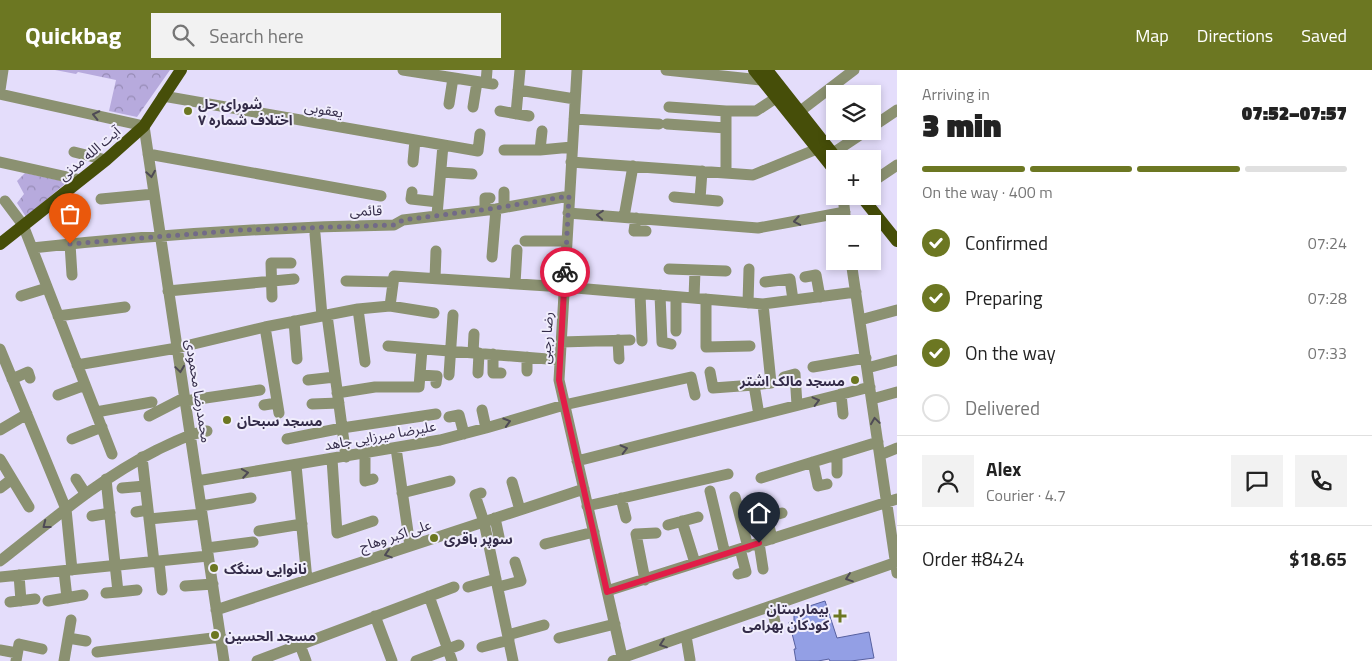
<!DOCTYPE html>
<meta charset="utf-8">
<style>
:root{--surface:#fff;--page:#f2f2f2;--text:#222;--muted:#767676;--line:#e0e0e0;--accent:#6c7722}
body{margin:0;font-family:"Titillium Web","Noto Sans Arabic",sans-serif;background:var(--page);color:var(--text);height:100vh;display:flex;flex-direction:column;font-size:19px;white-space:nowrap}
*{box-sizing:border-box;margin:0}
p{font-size:16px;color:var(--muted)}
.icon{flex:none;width:28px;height:28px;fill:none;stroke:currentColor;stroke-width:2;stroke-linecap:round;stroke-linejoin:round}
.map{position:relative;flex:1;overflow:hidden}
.side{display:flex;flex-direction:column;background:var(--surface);width:475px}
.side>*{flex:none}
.tools{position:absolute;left:826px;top:15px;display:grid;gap:10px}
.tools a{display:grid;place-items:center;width:55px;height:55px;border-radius:0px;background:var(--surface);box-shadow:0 2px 8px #0003;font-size:25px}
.pin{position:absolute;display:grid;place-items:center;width:42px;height:42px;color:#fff;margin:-51px -21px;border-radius:50% 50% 50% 0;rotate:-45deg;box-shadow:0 0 5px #0007}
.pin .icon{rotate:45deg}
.courier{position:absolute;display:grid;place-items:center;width:50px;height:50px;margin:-25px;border:4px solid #e11d48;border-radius:50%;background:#fff;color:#222;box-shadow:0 1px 6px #0007}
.head em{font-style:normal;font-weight:800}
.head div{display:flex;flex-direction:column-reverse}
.head{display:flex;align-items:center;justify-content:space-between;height:85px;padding:0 25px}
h1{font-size:32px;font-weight:800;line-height:38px}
.bar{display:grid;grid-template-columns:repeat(4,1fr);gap:8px 5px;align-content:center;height:60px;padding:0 25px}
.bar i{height:6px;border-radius:4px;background:var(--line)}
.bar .current{background:var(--accent)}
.bar p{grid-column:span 4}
.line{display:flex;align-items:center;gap:12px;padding:0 25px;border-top:1px solid var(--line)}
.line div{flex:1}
.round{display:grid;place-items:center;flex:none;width:52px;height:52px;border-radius:0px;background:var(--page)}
ol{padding:0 25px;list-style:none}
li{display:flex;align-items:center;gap:15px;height:55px}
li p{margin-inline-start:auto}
li .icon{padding:5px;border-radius:50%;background:var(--accent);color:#fff;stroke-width:4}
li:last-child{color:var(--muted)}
li i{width:28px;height:28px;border:2px solid var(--line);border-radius:50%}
header{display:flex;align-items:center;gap:30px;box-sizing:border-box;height:70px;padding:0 25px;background:var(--accent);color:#fff}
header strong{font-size:24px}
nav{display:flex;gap:28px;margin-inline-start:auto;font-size:18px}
.search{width:350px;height:45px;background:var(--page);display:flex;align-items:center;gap:12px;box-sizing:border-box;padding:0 18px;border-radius:0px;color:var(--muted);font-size:19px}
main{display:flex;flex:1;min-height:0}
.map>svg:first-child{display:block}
.park{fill:url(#park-crowns)}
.building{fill:#939fe5;stroke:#5760a0}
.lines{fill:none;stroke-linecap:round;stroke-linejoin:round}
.minor{stroke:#8b9171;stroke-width:11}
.major{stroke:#464e09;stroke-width:12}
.oneway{stroke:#4e4a55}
.done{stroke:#726a87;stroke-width:5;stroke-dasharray:0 9}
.route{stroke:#e11d48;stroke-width:6}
.poi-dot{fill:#6c7722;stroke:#f0edfc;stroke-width:2}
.labels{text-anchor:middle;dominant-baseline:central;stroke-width:4;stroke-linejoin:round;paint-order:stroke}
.poi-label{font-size:14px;font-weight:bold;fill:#342c49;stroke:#f0edfc;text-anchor:start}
.street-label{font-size:14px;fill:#342c49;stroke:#f0edfc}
</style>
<header>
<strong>Quickbag</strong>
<div class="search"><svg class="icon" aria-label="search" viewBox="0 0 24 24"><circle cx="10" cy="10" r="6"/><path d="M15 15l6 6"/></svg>Search here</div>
<nav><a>Map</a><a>Directions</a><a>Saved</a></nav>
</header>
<main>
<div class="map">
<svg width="897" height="591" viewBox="0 0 897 591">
<defs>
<pattern id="park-crowns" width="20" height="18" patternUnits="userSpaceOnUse" patternTransform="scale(1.25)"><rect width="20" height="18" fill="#b7aadd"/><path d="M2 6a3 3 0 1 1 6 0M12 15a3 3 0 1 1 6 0" fill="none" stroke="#968bb5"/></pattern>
</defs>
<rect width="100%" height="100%" fill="#e4ddfb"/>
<path class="park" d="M55 0H170L137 47 109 41 116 10 78 2 76 4Z
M25 103 67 112 26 147 17 133 24 124 17 111Z"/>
<path class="building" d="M825 531 837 568 869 562 874 588 851 591H830L829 589 818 591H796L794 579H796L789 552 794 551V541Z"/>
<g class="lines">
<path class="minor" d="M403 0 493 14
M577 0 559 310 623 591
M666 0 761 10
M486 13 487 0
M0 20 3 0
M518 20 575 29
M0 24 144 56 224 591
M163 26 478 81 480 64
M449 34 453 8
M473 37 477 12
M669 37 726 41H756L776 28
M500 41 529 46
M726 41V103
M799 42 854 0
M516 44 520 0
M574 49 659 54
M667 54 726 58
M872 57 897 40
M504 80H540L572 77
M540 80 542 61
M74 82 106 90
M833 83 866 61
M148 84 381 126
M0 92 81 110
M413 92 415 70
M571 92 753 105 817 79
M441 102 472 104
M872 112 897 95
M412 122 411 129 438 132
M843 126 846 154
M674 127 718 131
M101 129 154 124
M700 129 702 101
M5 131 23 155 112 384
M504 137V122
M485 140V128H490
M568 143 758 158 845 142
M437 145 443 75
M624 147 633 96
M636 148 634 161H646
M315 164 322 246
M525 171H567
M70 174 72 205
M32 178C153 165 273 157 394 155L403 150 496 139 569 126
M492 187 496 139
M851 191 897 503
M669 199 726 201
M805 207 816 205 820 227
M435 209 436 181
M346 211 393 212
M765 212 790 209 793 230
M515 214 517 180
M168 221 294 209
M640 224 642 271
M660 225 662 272 671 274
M21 226 47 218
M272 227 271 193H291
M694 228 695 200
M706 229V277L750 276
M748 233 749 199
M390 236 394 206 564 217 763 234 856 222
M358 239 365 292
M327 245 346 387
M58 246 125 237
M860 250 897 240
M294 251 297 289
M265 257 279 343
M676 261V227
M618 270 619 289
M561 272 630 270
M388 276 560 290
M0 279 66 439 72 500
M473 283 474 264
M493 284V303H501
M527 287V301
M77 295 177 278 265 257 358 239 390 236 434 243
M813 297 866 288
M867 298 897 290
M710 302 713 318 754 315
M478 303 479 283
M420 305 437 306 436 313
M449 305 453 245
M784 307 795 304 797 335
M12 309 28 302 30 308
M308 310 335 307
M337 323 375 317H419L422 279
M841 324 843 344
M58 325 85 315
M872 329 897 322
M185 331 260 320
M312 334 339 333
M264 335 277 333
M482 340 486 358
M96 342 152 332
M759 345 754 315 771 313 763 234
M149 346 184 328
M449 347 459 345 464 364
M0 360 27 344
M72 369 102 357
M287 369 342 358 436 344
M396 378 410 476
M365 384V411L373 409
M837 385V403
M880 385 897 378
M142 387 154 492
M0 389 29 437
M332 389 337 463 373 451
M577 391 870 317
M813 392 818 416 827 414
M296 395 307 510
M761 408 878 372
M76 409 85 423
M197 411 440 370 486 358 564 335 691 307 695 325
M512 412 520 440
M0 418 12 409
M122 418 145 416
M710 421 725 484
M402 423 450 411
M481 423 475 425 484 452 513 591
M735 427 748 477
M621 428 626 448
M201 436 251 428
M587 436 728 404
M136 442 148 440
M92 446 110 443
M495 448 499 467
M149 449 202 444
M682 451 695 493
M668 455 698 447
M259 461 302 454
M772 469 767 447 782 443
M759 473 763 499
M545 474 594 462
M207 478 253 472
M0 491C51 451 99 409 157 380 174 372 189 364 207 361
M159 491 162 520
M64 501 67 528
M738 504 746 502 740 479
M19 505 21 531
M0 507 208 486
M645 510 636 464 656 463
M185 516 213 514
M468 517 496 509
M498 517 521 511 515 492
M607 521 897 429
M118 522 137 520
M106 523 118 522 106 409
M429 526 452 591
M48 531 83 525
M10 532 35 529
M772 536 776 558
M216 540 584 419
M375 546 392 591
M508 565 544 555
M686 566 690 590
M68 568 86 571
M559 568 615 554
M300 575 306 591
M482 577 509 570
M0 580 17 583
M97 582 221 567
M16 591 19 574 42 579
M64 591 71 550
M257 591 454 517
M416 591 459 575
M613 591 897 492"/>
<path class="major" d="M754 0 835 101
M767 0 837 89
M861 126 897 171
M0 174 106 90 144 56 181 0"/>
</g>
<defs><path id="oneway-chevron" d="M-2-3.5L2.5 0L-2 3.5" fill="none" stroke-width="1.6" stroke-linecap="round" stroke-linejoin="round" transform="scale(1.25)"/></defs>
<g class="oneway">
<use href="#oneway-chevron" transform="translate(96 45) rotate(-168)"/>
<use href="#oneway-chevron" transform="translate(151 104) rotate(81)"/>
<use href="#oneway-chevron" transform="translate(600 145) rotate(-175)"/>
<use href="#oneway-chevron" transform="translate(797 151) rotate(170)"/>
<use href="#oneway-chevron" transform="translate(180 299) rotate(82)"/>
<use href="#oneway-chevron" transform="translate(816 331) rotate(-14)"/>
<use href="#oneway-chevron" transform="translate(875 351) rotate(-98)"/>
<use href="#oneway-chevron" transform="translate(507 352) rotate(-17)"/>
<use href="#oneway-chevron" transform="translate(624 379) rotate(-14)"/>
<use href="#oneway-chevron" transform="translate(245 403) rotate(-9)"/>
<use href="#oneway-chevron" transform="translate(46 455) rotate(142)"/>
<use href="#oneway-chevron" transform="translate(388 484) rotate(162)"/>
<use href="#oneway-chevron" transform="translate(849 508) rotate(161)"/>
<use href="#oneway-chevron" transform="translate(663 574) rotate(161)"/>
</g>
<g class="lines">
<path class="done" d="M70 174 240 160 394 155 403 150 496 138 569 126 565 202"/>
<path class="route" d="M565 202 559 310 607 522 759 473"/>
</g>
<g class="poi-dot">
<circle cx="188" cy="41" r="5"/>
<circle cx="855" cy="310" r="5"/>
<circle cx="227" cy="350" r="5"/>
<circle cx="434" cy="468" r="5"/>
<circle cx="214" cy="498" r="5"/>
<path d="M837.5 538.5h5v5h5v5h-5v5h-5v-5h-5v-5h5z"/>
<circle cx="215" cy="565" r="5"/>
</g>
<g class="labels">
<g class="poi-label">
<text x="198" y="33">شورای حل<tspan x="198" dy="16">اختلاف شماره ۷</tspan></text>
<text x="845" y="310" text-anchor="end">مسجد مالک اشتر</text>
<text x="237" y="350">مسجد سبحان</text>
<text x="444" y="468">سوپر باقری</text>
<text x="224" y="498">نانوایی سنگک</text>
<text x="829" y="538" text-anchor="end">بیمارستان<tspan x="829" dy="16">کودکان بهرامی</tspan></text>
<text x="225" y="565">مسجد الحسین</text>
</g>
<g class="street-label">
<text transform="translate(324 39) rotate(10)">یعقوبی</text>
<text transform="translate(89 83) rotate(-40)">آیت الله مدنی</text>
<text transform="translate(366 140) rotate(-1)">قائمی</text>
<text transform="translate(546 268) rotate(-87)">رضا رجبی</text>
<text transform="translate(199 321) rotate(81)">محمدرضا محمودی</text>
<text transform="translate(380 365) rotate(-10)">علیرضا میرزایی جاهد</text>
<text transform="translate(395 465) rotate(-18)">علی اکبر وهاج</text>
</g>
</g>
</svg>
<div class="tools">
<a><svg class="icon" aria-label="layers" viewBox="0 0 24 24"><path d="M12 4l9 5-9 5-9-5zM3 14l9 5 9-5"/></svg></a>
<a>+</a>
<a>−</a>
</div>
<div class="pin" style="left:70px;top:174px;background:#ea580c"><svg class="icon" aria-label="bag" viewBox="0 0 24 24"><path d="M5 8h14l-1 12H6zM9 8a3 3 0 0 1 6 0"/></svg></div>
<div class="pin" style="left:759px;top:473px;background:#1f2937"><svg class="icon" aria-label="home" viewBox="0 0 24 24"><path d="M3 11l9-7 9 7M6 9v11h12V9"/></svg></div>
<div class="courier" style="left:565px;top:202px"><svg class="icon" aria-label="bike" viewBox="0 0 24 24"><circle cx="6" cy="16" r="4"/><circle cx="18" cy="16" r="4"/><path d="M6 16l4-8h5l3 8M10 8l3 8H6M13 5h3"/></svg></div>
</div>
<section class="side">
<div class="head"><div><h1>3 min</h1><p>Arriving in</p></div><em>07:52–07:57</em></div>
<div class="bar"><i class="current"></i><i class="current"></i><i class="current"></i><i></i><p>On the way · 400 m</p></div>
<ol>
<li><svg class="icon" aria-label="check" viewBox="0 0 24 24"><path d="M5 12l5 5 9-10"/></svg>Confirmed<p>07:24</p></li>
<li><svg class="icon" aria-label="check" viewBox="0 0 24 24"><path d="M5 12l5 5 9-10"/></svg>Preparing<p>07:28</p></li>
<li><svg class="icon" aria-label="check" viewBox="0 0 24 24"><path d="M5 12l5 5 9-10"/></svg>On the way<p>07:33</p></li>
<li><i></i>Delivered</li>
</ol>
<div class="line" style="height:90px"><a class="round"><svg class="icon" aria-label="person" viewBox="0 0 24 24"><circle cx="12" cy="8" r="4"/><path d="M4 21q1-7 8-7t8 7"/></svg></a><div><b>Alex</b><p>Courier · 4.7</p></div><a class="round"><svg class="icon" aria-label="chat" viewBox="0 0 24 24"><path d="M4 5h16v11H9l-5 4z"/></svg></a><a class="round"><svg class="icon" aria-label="phone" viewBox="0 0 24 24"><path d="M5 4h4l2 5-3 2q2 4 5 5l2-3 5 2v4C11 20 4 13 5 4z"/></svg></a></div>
<div class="line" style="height:65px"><div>Order #8424</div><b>$18.65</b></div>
</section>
</main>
